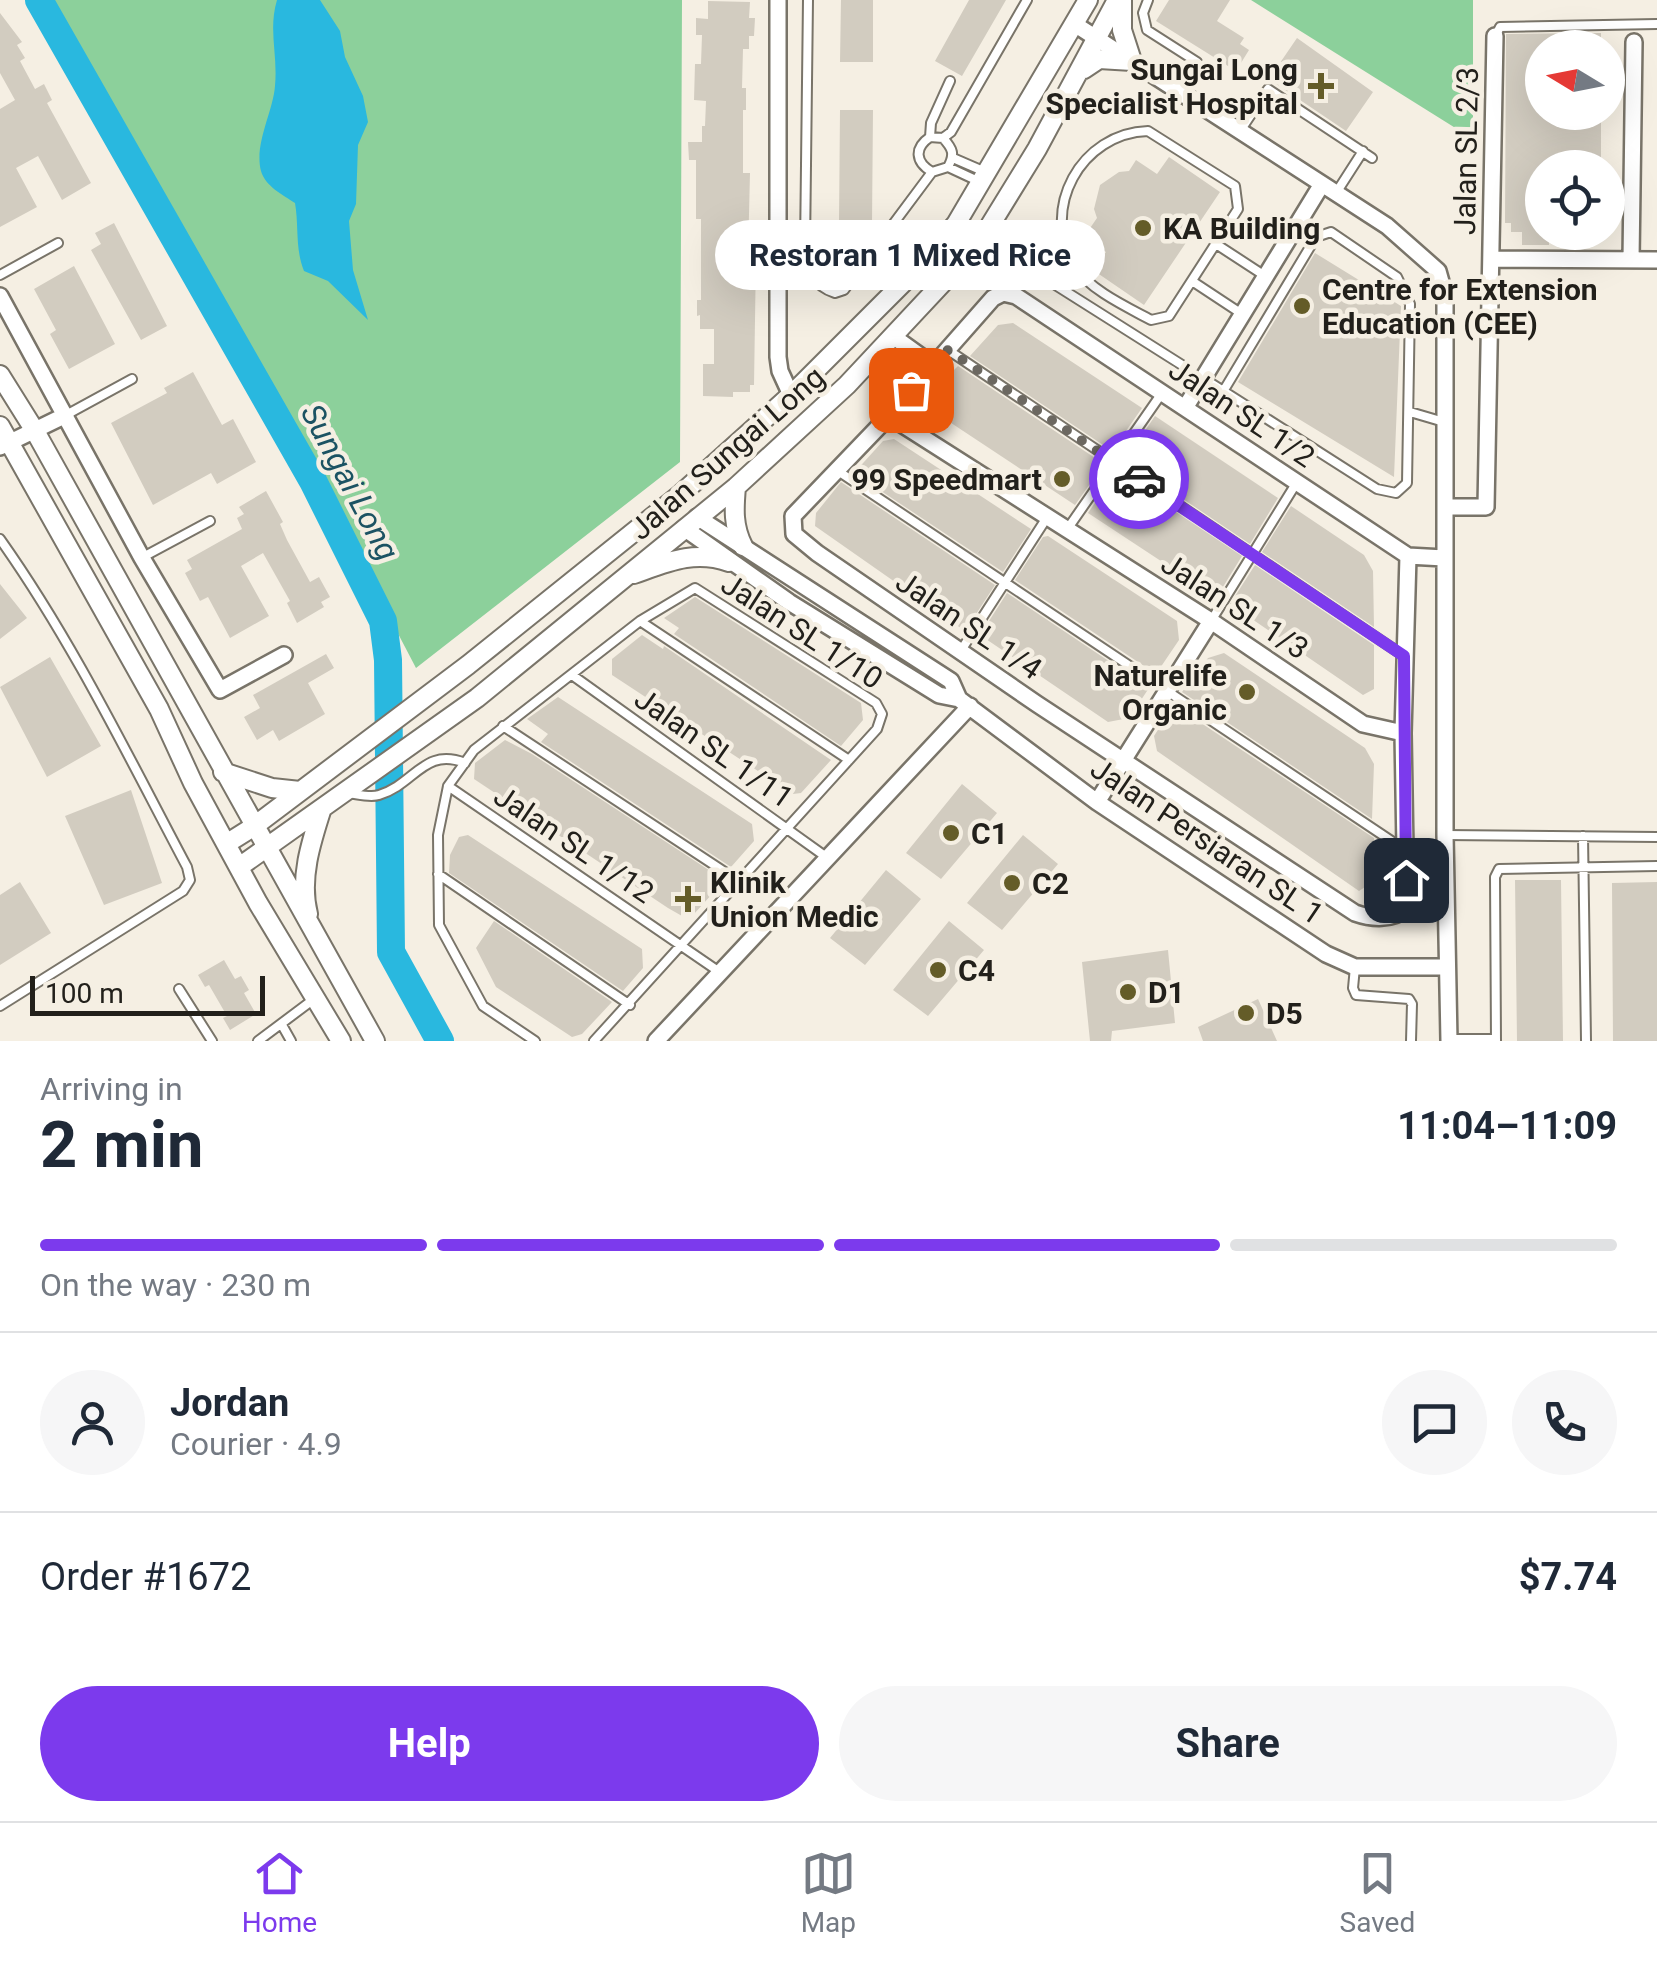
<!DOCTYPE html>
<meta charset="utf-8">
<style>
:root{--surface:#fff;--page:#f6f6f7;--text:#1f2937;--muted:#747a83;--line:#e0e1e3;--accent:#7c3aed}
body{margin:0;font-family:Roboto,sans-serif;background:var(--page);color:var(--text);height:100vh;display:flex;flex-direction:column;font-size:38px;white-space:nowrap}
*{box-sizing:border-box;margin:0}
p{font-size:32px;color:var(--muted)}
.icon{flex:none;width:55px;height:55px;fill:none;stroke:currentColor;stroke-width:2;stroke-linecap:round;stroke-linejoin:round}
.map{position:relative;height:1041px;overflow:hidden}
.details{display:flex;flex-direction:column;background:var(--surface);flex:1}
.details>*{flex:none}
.needle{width:65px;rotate:280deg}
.tools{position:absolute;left:1525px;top:30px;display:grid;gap:20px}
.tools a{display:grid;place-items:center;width:100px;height:100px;border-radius:50%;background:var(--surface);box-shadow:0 10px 40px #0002;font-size:50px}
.scale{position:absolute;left:30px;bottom:25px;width:235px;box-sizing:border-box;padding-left:10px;border:5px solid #22201b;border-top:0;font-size:28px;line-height:35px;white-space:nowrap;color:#22201b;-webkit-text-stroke:8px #f5efe3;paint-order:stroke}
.pin{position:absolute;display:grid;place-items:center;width:85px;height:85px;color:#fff;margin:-42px;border-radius:20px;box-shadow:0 5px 15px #0006}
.courier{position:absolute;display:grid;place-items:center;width:100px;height:100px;margin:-50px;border:8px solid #7c3aed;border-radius:50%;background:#fff;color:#222;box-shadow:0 2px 12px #0007}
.bubble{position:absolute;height:70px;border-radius:35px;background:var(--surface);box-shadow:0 10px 40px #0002;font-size:32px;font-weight:700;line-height:70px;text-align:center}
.overview em{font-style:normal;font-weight:700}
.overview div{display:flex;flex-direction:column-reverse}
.overview{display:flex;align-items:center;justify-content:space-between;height:170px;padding:0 40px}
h1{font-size:65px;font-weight:700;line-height:75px}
.bar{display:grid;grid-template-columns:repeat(4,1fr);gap:15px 10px;align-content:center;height:120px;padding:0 40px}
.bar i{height:12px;border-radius:8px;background:var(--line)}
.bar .selected{background:var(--accent)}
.bar p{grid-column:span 4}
.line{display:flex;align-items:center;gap:25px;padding:0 40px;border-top:2px solid var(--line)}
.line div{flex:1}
.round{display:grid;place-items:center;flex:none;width:105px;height:105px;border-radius:52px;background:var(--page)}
.button{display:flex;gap:20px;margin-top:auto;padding:20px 40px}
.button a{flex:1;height:115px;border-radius:60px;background:var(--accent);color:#fff;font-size:40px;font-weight:700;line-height:115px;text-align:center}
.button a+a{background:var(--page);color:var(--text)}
.tab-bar{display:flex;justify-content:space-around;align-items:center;height:140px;border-top:2px solid var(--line);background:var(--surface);font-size:28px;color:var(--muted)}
.tab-bar a{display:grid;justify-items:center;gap:5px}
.tab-bar .selected{color:var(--accent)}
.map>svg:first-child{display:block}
.green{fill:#8cd09b}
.water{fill:#29b8df}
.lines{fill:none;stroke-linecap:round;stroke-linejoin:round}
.river{stroke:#29b8df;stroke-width:28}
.building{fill:#d2ccc0}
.service-casing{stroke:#797469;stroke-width:12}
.minor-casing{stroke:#797469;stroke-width:20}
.tertiary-casing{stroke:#797469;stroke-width:22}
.service{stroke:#fff;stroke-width:8}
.minor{stroke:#fff;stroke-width:15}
.tertiary{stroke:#fff;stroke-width:18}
.done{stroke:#6c6861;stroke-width:10;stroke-dasharray:0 18}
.route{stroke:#7c3aed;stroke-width:12}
.poi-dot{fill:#645c28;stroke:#f5efe3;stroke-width:4}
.labels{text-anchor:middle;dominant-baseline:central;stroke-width:9;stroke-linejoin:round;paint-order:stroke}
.poi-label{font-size:30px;font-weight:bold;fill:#22201b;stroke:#f5efe3;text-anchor:start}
.street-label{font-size:30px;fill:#22201b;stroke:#f5efe3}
.water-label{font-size:32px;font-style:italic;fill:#1c5363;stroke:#f5efe3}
</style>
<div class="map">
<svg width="1657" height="1041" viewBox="0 0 1657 1041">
<rect width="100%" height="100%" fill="#f5efe3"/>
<path class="green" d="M48 0H682L680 462 416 668 300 446Z
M1251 0H1473V139Z"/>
<path class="water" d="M277 0H320L340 31 345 57 363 96 368 122 358 145 356 204 349 221 353 270 368 320 328 281 304 271C295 249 299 226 295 203 283 195 265 186 261 171 254 144 273 112 275 86 278 54 268 30 277 0Z"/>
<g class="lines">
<path class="river" d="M39 0 313 481 383 621 388 660 391 952 440 1041"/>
</g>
<path class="building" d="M841 0H873V62H840Z
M969 0H1006L962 76 935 61Z
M1169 0H1230L1217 21 1244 38 1240 44 1249 50 1236 71 1156 21Z
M708 1 750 2 749 18H755L754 36H749V49H743L742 88H746V110H743V173H750L748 255H756L754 385H750V392H733V397L703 396V364H714V329H700V315L697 316V300H701V219H696V160H689L688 142H702V126H705L706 101 694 100 695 64H701L702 35H696V18L708 19Z
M0 13 22 42 17 45 25 58 20 61 35 89 44 84 52 100 47 103 91 183 62 200 38 156 16 168 37 207 0 227V109L15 100 0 73Z
M1601 33V48H1542V112H1601V168H1542V232H1549V245H1522V232H1511V223H1505L1506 34Z
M1297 38 1373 92 1346 131 1269 79Z
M840 110H873L872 223H839Z
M1169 157 1220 192 1144 305 1093 270 1106 252 1084 237 1097 218 1094 209 1100 185 1119 172 1129 171 1136 160 1157 174Z
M114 223 167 326 141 340 91 250 101 244 95 233Z
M1315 253 1401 306 1394 477 1238 382Z
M74 266 115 344 69 369 50 334 56 330 34 289Z
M1013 323 1142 408 1112 451 970 356 998 325Z
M958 366 1104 464 1075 505 933 411 930 394Z
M193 372 222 425 233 419 256 462 217 484 211 473 153 505 111 423 167 393 164 388Z
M1155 416 1278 498 1250 544 1125 460Z
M894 439 1031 529 1003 572 854 473 883 441Z
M1116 472 1242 556 1218 595 1213 591 1211 594 1088 513Z
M841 482 995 585 965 631 815 526 816 513Z
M266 491 283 522 280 524 287 540 310 582 319 577 330 597 321 602 324 607 297 623 287 603 290 601 263 553 241 566 269 616 230 638 208 597 200 601 185 573 192 569 187 560 242 529 237 518 244 514 239 507Z
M1291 506 1364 555 1373 571 1374 627 1262 552Z
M1048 536 1177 621 1179 640 1156 674 1015 580 1043 537Z
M1255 565 1374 645V689L1363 695 1230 604Z
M0 584 27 618 0 639Z
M1007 593 1149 688 1129 718 1108 722 980 635Z
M695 597 861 703 863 720 841 746 674 634 679 628 664 618Z
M642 635 663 649 664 646 831 760 801 793 793 794 612 675V659Z
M1224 653 1365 748 1374 764 1372 819 1182 692 1208 658Z
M326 654 334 668 308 683 325 714 279 741 273 730 257 740 244 717 260 708 253 695Z
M50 657 101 746 47 777 0 687Z
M558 697 752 824 754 841 731 867 541 742 548 734 527 719Z
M1174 705 1374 838V881L1359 891 1157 751 1154 736Z
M505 740 532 754 721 878 719 881 722 883 694 914 682 916 668 908 474 779 475 763Z
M962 784 997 813 941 879 906 853Z
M131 790 162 883 104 905 65 816Z
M468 835 642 949 643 968 623 991 449 873 450 855 459 837Z
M1023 835 1058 864 1002 930 967 903Z
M886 870 921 899 865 965 830 938Z
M1515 880H1561L1563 1041H1517Z
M20 882 51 933 0 965V895Z
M1657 882V1041H1613L1612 883Z
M494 921 612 1002 582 1034 572 1037 496 987 476 948Z
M949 921 984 950 928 1016 893 990Z
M1168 950 1175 1023 1112 1031 1111 1041H1090L1082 962Z
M224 960 235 979 241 976 249 990 244 993 256 1014 230 1030 223 1018 227 1016 209 985 205 987 198 975Z
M1258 999 1277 1041H1203L1198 1027Z"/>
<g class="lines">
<g class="service-casing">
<path id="service" d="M808 0 805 247C809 270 811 285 835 293L844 290 932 172
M1148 0 1143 13 1147 30 1197 62 1180 91
M1496 35 1500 27 1657 24
M950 81 931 123 930 137C914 148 915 162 932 172L948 167 978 181
M1148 131 1235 186 1238 209 1169 316 1151 320C1127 307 1090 290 1075 267 1039 209 1081 133 1148 131Z
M1240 131 1268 89 1372 158
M930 137 943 138C953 149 955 154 948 167
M943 138 951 132 1027 0
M953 158 983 171
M1336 193 1363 151
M1216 244 1265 276
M0 275 58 243
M1192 281 1242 314
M1003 293 1020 268 1027 267 1182 365
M948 350 1404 656
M1203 378 1377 489 1396 493 1407 483 1410 304 1397 277 1331 232 1316 237 1224 390
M1410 412 1444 422
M66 415 132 379
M838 471 1402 848
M1066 531 1162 393
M0 539C73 642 128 756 187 867L190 880 183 891 0 1006
M143 557 210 521
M640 621 849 760
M1211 621 1297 482
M960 652 1046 519
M572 675 829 859
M503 726 740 882
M448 786 721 973
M347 793C357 794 370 798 379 795 415 784 424 747 465 763
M1445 835 1657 837
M1583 836 1586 1041
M438 874 630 1005
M1355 967 1353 988 1356 995 1409 999 1412 1004 1411 1041
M179 989 212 1041
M282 1025 291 1041
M1449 1039H1496
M258 1041 314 999
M535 1041 483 1006 439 925 438 835 448 786 474 750 640 621 695 588 876 703 882 714 877 729 594 1041
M1496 1041 1495 877 1499 869 1657 866"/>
</g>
<g class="minor-casing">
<path id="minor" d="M778 0V357L780 371 791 395
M1076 25 1387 226 1438 271 1445 296V835L1449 1041
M1491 259 1657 260
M1631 260 1634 42
M0 296 142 558 220 690 284 655
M894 337 933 365
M1185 408 1322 184
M889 416 1211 621 1363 724 1403 733
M0 447 66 415
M1445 507H1486L1495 36
M697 517 951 681 959 699
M684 528 789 602 939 695 959 699 1097 802 1326 954 1355 967H1446
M1408 556 1403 733 1406 909C1392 920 1372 919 1355 913L1037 704 817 553 794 534 793 516 889 416 993 298 1003 293 1016 296 1408 556 1444 558
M1097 802 1211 621
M656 1041 970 706"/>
</g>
<g class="tertiary-casing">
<path id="tertiary" d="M1084 69 1099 59 1132 61 1122 30V0
M0 375 35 431 375 1041
M0 426 159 709 193 783 258 903 341 1041
M736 487C734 509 733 526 743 546
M634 574C668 562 694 550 729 562
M223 772 272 788 300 791
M226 844 253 827 468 665 681 494 791 395 915 271 956 224 1088 0
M239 867 477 698 736 487 847 385 978 245 1037 149 1117 0
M308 914C299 879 311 842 322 808"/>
</g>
<use href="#service" class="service"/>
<use href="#minor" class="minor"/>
<use href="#tertiary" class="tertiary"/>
</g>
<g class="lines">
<path class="done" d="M911 390 948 350 1139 479"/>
<path class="route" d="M1139 479 1404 656 1406 880"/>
</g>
<g class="poi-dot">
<path d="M1316 71h10v10h10v10h-10v10h-10v-10h-10v-10h10z"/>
<circle cx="1143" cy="228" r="10"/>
<circle cx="1302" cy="306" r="10"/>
<circle cx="1062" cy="479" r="10"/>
<circle cx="1247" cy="692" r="10"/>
<circle cx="951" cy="833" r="10"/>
<circle cx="1012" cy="883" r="10"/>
<path d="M683 884h10v10h10v10h-10v10h-10v-10h-10v-10h10z"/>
<circle cx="938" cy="970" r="10"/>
<circle cx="1128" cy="992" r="10"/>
<circle cx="1246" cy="1013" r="10"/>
</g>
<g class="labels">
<g class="poi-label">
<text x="1298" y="69" text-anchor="end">Sungai Long<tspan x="1298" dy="34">Specialist Hospital</tspan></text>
<text x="1163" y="228">KA Building</text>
<text x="1322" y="289">Centre for Extension<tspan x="1322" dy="34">Education (CEE)</tspan></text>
<text x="1042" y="479" text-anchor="end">99 Speedmart</text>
<text x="1227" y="675" text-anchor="end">Naturelife<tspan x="1227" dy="34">Organic</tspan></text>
<text x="971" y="833">C1</text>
<text x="710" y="882">Klinik<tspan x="710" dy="34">Union Medic</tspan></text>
<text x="1032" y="883">C2</text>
<text x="958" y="970">C4</text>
<text x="1148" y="992">D1</text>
<text x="1266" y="1013">D5</text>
</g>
<g class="street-label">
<text transform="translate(1466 151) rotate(-89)">Jalan SL 2/3</text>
<text transform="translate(1242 413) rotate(34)">Jalan SL 1/2</text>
<text transform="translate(727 453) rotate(-41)">Jalan Sungai Long</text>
<text transform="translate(1235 606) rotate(33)">Jalan SL 1/3</text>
<text transform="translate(969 625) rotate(34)">Jalan SL 1/4</text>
<text transform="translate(802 631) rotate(33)">Jalan SL 1/10</text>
<text transform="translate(714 748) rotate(35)">Jalan SL 1/11</text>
<text transform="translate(1207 841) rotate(34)">Jalan Persiaran SL 1</text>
<text transform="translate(574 844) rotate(34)">Jalan SL 1/12</text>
</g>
<g class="water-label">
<text transform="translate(350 482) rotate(62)">Sungai Long</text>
</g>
</g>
</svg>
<div class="tools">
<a><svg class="needle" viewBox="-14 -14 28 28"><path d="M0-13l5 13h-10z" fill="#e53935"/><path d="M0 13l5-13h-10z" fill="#747a83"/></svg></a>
<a><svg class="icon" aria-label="locate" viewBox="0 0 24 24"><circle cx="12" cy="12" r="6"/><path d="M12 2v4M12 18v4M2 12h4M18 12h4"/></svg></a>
</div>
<div class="scale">100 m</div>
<div class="pin" style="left:911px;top:390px;background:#ea580c"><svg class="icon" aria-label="bag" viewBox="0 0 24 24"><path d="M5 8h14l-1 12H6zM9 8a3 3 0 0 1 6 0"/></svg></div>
<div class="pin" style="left:1406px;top:880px;background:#1f2937"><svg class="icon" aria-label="home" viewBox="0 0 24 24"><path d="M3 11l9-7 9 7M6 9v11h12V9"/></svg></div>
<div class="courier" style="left:1139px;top:479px"><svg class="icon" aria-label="car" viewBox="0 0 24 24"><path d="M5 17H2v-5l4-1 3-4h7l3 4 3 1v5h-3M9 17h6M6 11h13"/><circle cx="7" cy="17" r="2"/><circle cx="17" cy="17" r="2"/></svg></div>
<div class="bubble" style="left:715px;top:220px;width:390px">Restoran 1 Mixed Rice</div>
</div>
<section class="details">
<div class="overview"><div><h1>2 min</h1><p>Arriving in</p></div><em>11:04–11:09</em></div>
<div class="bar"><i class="selected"></i><i class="selected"></i><i class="selected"></i><i></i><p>On the way · 230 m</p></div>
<div class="line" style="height:180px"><a class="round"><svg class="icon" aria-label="person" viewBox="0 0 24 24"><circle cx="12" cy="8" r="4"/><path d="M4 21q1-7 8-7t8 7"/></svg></a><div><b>Jordan</b><p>Courier · 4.9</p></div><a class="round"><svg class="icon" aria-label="chat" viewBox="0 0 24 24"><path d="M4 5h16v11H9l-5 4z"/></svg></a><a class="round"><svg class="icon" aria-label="phone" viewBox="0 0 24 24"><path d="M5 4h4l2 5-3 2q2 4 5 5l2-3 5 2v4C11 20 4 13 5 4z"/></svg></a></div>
<div class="line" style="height:130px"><div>Order #1672</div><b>$7.74</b></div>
<div class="button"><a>Help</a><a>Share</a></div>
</section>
<nav class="tab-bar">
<a class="selected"><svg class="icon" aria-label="home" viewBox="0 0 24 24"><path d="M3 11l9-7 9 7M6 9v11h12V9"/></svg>Home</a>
<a><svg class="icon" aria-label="map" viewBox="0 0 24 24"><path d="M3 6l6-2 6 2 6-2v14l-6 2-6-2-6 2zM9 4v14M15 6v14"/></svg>Map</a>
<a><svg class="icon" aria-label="saved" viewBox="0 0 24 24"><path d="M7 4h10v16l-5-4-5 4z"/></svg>Saved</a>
</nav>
